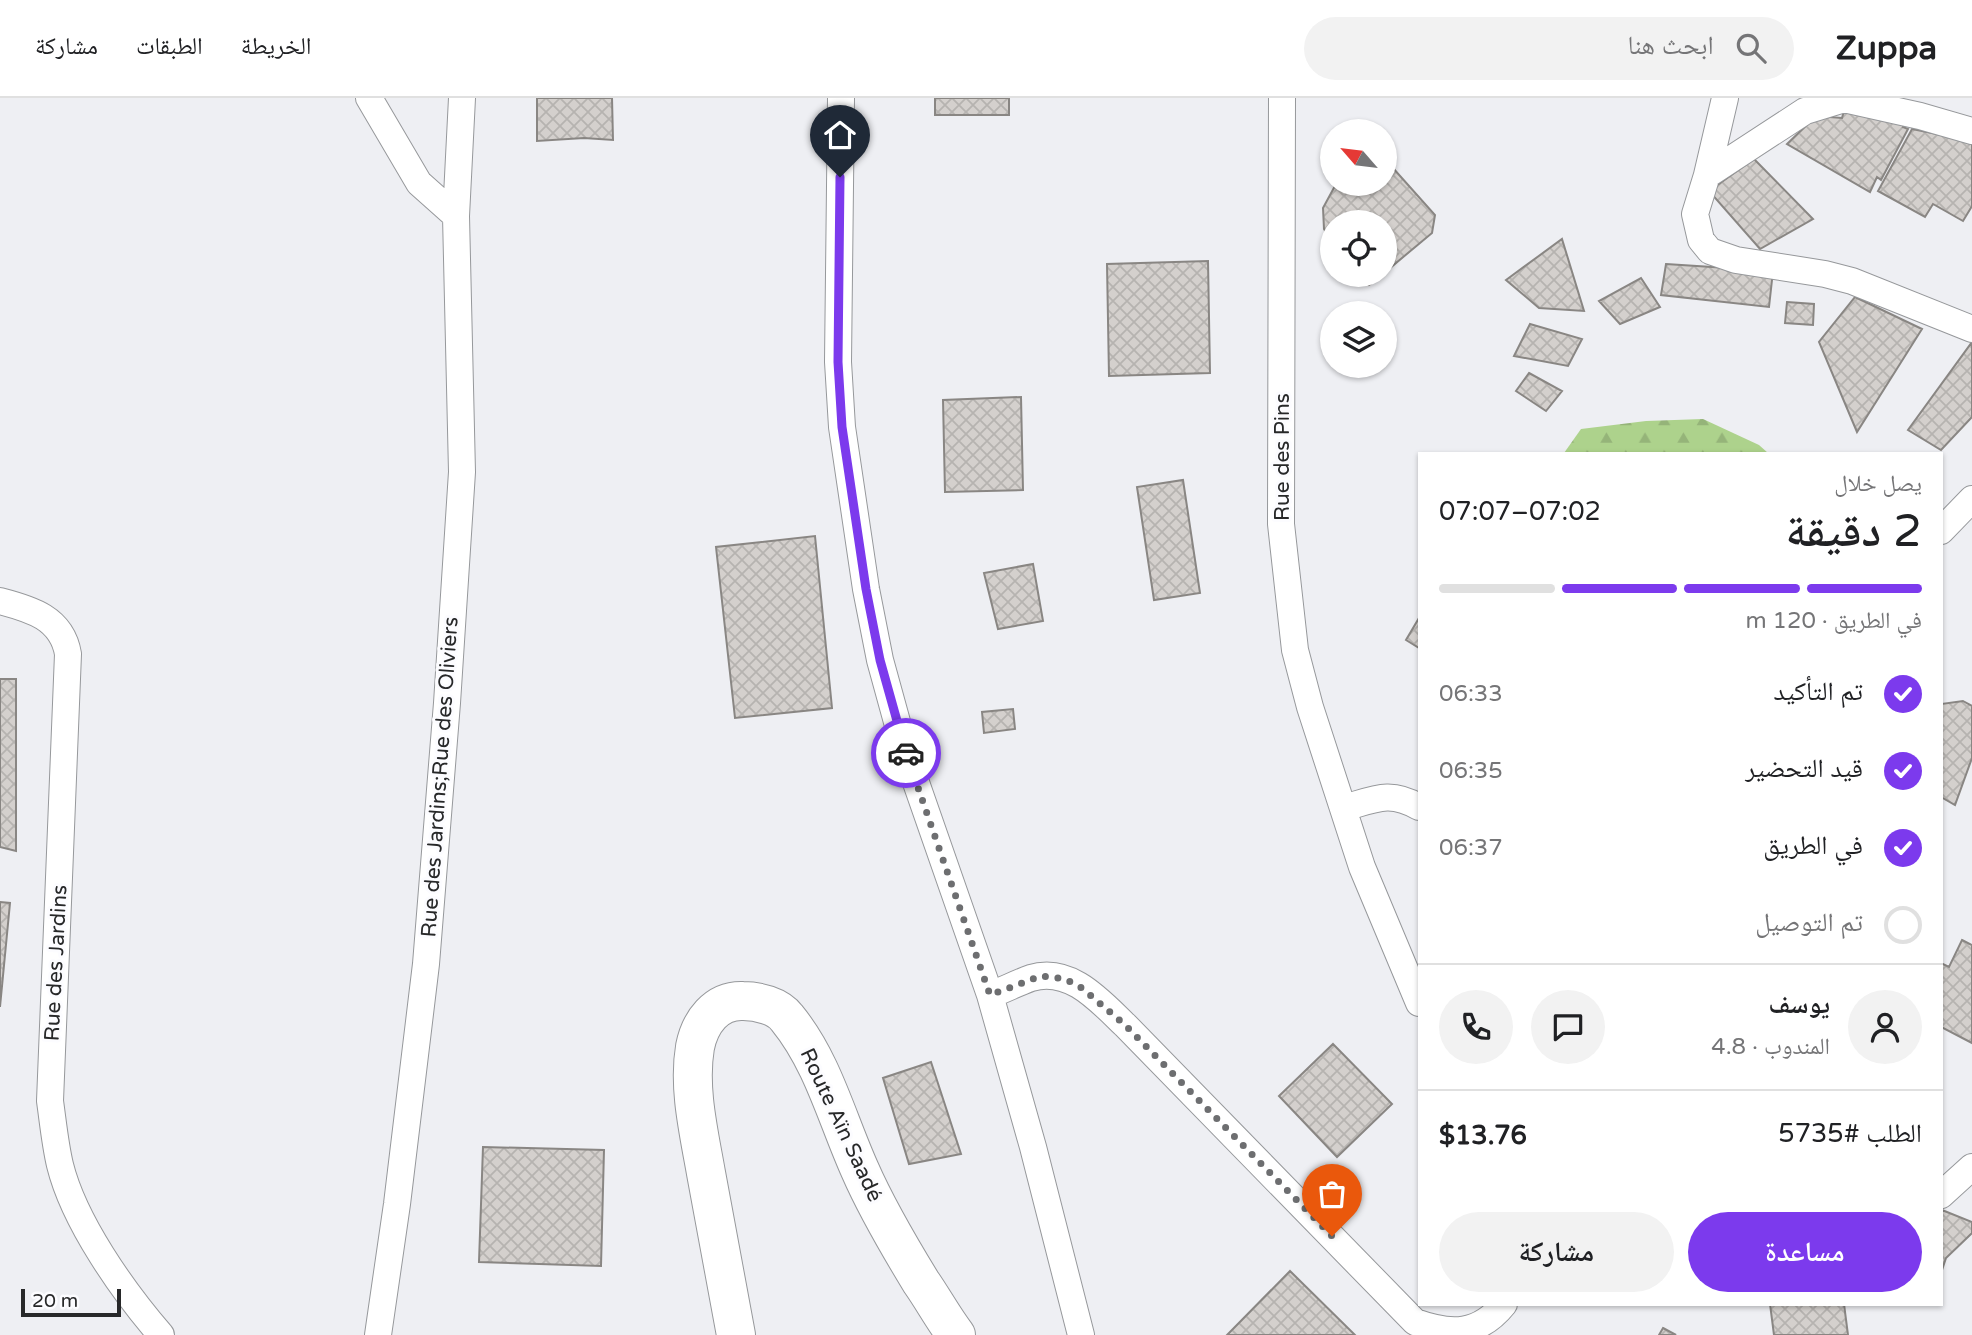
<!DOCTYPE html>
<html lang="ar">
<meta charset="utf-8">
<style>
:root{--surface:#fff;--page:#f2f2f2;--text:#202124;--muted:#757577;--line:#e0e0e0;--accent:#7c3aed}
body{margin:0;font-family:"Varela Round","Noto Naskh Arabic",sans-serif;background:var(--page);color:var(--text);direction:rtl;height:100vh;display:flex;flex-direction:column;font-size:26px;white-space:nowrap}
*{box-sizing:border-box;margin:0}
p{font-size:23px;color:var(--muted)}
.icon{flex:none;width:38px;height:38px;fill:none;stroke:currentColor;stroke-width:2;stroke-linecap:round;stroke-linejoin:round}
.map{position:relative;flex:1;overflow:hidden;direction:ltr}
.side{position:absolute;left:1418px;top:354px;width:525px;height:854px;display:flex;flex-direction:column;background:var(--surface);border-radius:0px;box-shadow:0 2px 5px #0004;direction:rtl}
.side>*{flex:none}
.needle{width:46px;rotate:298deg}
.fabs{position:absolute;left:1320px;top:21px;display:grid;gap:14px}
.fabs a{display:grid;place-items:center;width:77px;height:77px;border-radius:50%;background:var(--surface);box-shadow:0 2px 5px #0004;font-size:35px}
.scale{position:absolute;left:21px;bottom:18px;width:100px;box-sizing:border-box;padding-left:7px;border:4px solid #272829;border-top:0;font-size:19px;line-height:24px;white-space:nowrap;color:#272829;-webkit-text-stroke:5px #fcfcff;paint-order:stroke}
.pin{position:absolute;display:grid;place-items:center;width:60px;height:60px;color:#fff;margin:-72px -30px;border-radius:50% 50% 50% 0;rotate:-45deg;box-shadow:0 0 7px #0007}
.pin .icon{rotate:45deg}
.courier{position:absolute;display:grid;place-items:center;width:70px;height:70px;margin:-35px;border:5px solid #7c3aed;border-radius:50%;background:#fff;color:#222;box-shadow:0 2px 9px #0007}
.overview em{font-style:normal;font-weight:600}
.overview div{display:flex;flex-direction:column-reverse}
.overview{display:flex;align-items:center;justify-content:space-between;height:119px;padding:0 21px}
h1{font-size:46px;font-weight:600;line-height:52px}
.bar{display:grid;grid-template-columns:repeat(4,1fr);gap:10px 7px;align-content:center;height:84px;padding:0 21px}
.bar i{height:9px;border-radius:5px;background:var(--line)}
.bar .on{background:var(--accent)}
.bar p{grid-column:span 4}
.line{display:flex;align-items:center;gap:18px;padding:0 21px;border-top:2px solid var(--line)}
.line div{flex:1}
.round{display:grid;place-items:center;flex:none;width:74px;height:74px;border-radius:37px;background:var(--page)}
ol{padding:0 21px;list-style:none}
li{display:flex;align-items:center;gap:21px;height:77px}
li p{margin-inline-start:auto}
li .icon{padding:7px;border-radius:50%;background:var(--accent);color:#fff;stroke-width:4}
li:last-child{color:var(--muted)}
li i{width:38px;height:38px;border:4px solid var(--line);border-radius:50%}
.action{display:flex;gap:14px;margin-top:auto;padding:14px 21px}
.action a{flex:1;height:80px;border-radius:42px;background:var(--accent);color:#fff;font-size:28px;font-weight:600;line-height:80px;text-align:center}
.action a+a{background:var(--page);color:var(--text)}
header{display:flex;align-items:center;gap:42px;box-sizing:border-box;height:98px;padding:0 35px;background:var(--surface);border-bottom:2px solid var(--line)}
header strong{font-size:33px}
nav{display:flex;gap:38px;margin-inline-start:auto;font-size:24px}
.search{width:490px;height:63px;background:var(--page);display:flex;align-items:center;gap:18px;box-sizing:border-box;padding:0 24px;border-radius:38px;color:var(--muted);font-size:26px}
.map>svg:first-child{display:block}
.forest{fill:url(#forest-firs)}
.building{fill:url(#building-cross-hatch);stroke:#898683;stroke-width:2}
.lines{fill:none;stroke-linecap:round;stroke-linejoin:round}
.street-casing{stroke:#96989b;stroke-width:28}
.secondary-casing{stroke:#96989b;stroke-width:40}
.street{stroke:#fff;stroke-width:26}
.secondary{stroke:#fff;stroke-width:38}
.done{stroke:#6d6e70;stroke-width:7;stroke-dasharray:0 12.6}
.route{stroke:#7c3aed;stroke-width:9}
.labels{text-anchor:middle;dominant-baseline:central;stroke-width:6;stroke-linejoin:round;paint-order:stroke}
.street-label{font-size:21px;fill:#272829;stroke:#fcfcff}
</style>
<header>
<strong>Zuppa</strong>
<div class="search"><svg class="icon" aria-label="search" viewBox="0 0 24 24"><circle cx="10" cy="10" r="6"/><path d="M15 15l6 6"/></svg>ابحث هنا</div>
<nav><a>الخريطة</a><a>الطبقات</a><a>مشاركة</a></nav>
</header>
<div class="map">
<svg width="1972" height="1237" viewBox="0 0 1972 1237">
<defs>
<pattern id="forest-firs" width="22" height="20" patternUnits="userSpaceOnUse" patternTransform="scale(1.75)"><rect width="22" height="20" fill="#add28c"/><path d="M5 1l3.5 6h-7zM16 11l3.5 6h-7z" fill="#95b479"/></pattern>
<pattern id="building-cross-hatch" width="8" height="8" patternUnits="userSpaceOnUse" patternTransform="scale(1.75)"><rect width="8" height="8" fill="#d4d0cd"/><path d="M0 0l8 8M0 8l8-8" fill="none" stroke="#b6b3b0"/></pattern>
</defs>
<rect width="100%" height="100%" fill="#eeeff3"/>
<path class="forest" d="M1703 321 1759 347 1768 355H1564L1581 331 1646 323Z"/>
<path class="building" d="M537 0H612L613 42 584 40 537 43Z
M935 0H1009V17H935Z
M1844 13 1905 26 1903 29 1908 31 1881 82 1877 79 1870 94 1787 46 1816 18 1842 20Z
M1912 31 1972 43V108L1963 123 1933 106 1925 119 1878 93Z
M1384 60 1435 117 1432 135 1384 175V124H1332V145L1324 131 1323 110 1336 86H1384Z
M1754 61 1813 121 1760 151 1709 93Z
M1562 141 1584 213 1539 210 1506 182Z
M1208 163 1210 275 1109 278 1107 166Z
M1666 166 1773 173 1769 209 1661 197Z
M1358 177H1382L1369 187Z
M1641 180 1660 209 1620 226 1599 203Z
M1855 199 1922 231 1857 334 1819 244Z
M1787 204 1814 206 1813 227 1785 225Z
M1530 226 1582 241 1568 268 1514 258Z
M1972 244V319L1941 352 1908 332Z
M1529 275 1562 293 1546 313 1516 293Z
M1021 299 1023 392 945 394 943 302Z
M1183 382 1200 495 1154 502 1137 389Z
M815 438 832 610 735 620 716 449Z
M1033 466 1043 523 998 531 984 475Z
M1419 520V550L1406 542Z
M0 581H16V753L0 749Z
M1963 603 1972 608V660L1955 707 1941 699V606Z
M1013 611 1015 631 984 635 982 614Z
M0 804 10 805 0 909Z
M1962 842 1972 847V945L1941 929V865L1949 869Z
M1333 946 1392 1006 1337 1059 1279 998Z
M931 964 961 1056 909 1066 883 980Z
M483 1049 604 1052 601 1168 479 1164Z
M1942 1112 1972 1124V1135L1946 1160 1941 1175Z
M1290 1173 1355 1237H1227Z
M1770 1206H1844L1848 1237H1774Z
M1663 1230 1676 1237H1659Z"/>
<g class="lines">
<g class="street-casing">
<path id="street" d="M369 0 419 85 456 118
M841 0 838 264 842 329 866 491 880 562 905 653 990 897 1033 1049 1081 1237
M1282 0 1281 426 1295 552 1310 609 1362 769 1419 905
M1972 33 1920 18 1844 1 1805 13 1707 77 1695 116 1701 142 1710 153 1736 162 1825 176 1852 183 1972 231
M1707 77 1725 0
M1941 433 1972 401
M0 503C31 511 62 520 68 556L50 1003C53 1024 55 1046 60 1067 74 1124 123 1193 161 1237
M1344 710C1375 701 1390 692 1419 709
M990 897C1004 892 1017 885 1031 880 1070 868 1100 903 1125 927L1415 1224C1451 1237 1479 1237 1504 1206
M1941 1097 1972 1069
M378 1237 397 1106 426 866 447 605 462 374 456 118 462 0"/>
</g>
<g class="secondary-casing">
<path id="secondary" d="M736 1237C726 1183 716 1129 706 1075 699 1035 688 990 695 949 700 924 716 902 743 903 758 903 778 908 787 920 823 964 837 1021 860 1072 877 1111 899 1148 921 1184 933 1201 943 1220 956 1237"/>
</g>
<use href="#street" class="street"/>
<use href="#secondary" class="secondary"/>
</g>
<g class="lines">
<path class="done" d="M906 655 990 897 1041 878 1065 881 1082 890 1125 927 1332 1138"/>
<path class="route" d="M840 79 838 264 842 329 866 491 880 562 906 655"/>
</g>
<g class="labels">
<g class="street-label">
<text transform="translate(1282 359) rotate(-90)">Rue des Pins</text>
<text transform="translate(440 679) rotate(-86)">Rue des Jardins;Rue des Oliviers</text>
<text transform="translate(56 865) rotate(-87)">Rue des Jardins</text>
<text transform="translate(841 1027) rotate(65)">Route Aïn Saadé</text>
</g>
</g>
</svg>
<div class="fabs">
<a><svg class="needle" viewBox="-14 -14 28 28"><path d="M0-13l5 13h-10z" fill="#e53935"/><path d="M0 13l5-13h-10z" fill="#757577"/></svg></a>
<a><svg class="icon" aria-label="locate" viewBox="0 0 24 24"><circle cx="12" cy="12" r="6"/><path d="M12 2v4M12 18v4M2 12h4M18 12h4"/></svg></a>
<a><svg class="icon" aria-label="layers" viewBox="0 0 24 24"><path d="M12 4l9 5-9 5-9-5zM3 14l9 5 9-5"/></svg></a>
</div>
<div class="scale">20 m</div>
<div class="pin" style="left:1332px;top:1138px;background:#ea580c"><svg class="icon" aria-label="bag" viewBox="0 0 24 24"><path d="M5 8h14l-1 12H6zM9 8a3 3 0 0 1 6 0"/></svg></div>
<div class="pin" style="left:840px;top:79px;background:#1f2937"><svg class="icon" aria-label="home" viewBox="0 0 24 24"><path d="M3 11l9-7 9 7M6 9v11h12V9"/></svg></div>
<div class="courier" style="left:906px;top:655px"><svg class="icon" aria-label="car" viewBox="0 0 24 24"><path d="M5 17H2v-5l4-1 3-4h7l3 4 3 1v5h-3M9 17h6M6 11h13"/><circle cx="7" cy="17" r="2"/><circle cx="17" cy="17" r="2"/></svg></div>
<section class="side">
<div class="overview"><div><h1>2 دقيقة</h1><p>يصل خلال</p></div><em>07:02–07:07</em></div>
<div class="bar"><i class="on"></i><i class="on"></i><i class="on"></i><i></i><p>في الطريق · 120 m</p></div>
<ol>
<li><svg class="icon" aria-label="check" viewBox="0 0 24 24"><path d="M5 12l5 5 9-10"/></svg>تم التأكيد<p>06:33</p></li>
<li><svg class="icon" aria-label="check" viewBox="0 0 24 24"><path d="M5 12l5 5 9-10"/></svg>قيد التحضير<p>06:35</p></li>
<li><svg class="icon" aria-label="check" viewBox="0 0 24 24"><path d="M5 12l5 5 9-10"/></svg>في الطريق<p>06:37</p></li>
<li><i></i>تم التوصيل</li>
</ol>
<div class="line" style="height:126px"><a class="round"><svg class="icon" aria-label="person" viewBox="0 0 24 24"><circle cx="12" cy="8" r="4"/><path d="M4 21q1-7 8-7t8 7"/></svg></a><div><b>يوسف</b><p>المندوب · 4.8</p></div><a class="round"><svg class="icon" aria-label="chat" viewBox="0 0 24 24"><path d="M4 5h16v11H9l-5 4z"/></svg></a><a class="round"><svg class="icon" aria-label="phone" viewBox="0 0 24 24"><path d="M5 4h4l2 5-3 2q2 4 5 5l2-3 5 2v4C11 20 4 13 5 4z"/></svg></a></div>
<div class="line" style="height:91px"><div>الطلب #5735</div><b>$13.76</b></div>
<div class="action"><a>مساعدة</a><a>مشاركة</a></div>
</section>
</div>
